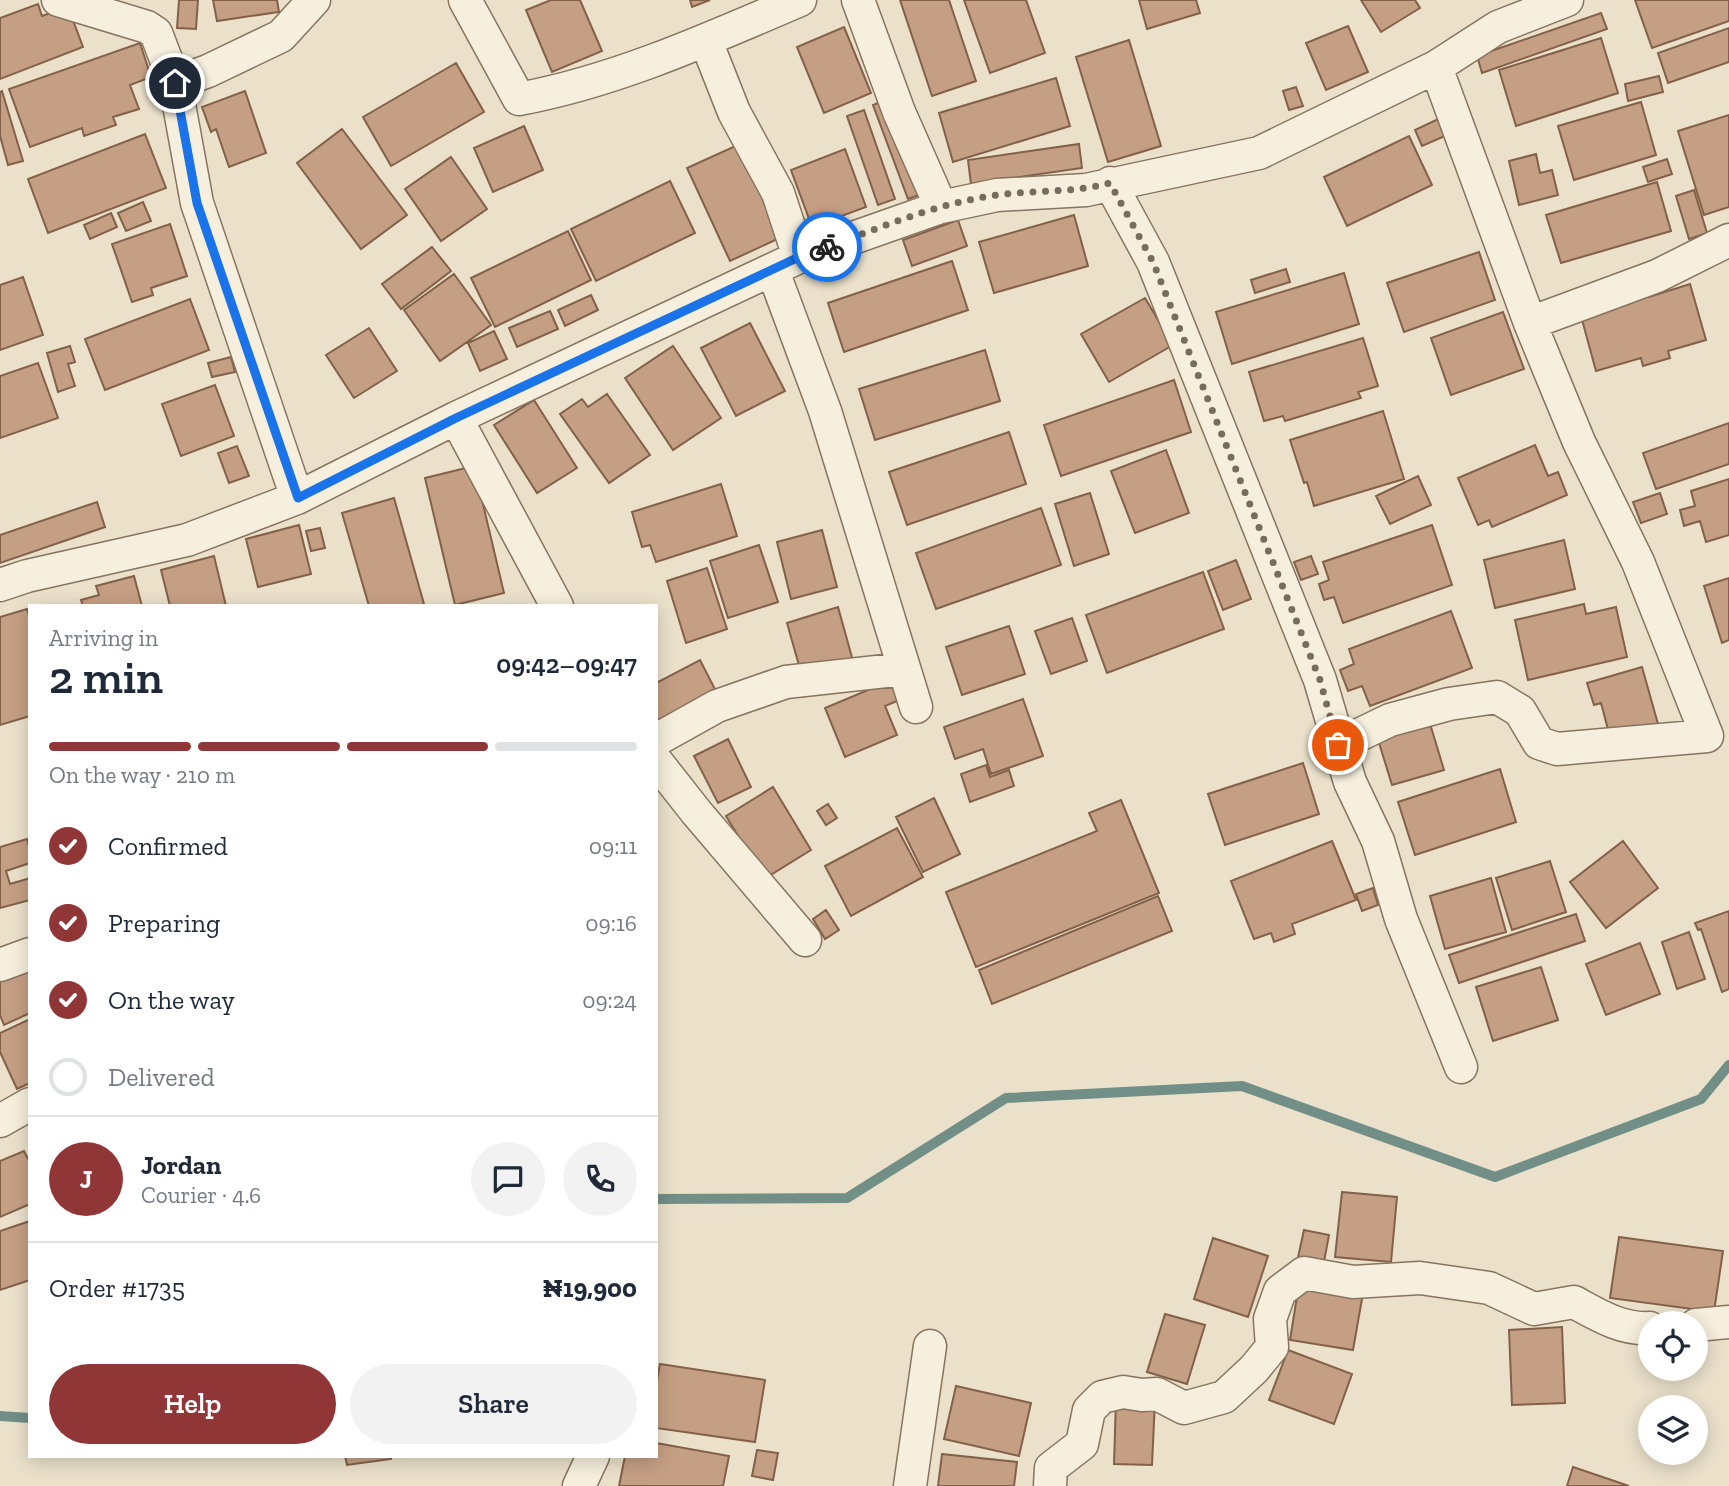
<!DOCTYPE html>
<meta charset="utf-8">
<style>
:root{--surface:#fff;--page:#f2f2f3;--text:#1f2937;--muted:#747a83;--line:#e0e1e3;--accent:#903637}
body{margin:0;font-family:"Zilla Slab",serif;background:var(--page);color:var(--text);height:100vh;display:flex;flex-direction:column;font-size:26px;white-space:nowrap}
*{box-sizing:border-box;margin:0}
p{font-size:23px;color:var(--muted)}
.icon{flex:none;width:38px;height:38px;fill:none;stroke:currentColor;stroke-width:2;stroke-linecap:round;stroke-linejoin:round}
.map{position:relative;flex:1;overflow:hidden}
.drawer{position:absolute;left:28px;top:604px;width:630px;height:854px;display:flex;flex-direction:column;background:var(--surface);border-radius:0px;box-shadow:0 4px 18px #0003}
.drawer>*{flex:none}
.controls{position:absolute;left:1638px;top:1311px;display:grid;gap:14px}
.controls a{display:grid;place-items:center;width:70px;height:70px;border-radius:50%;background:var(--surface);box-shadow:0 4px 18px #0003;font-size:35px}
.pin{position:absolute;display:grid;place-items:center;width:60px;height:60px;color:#fff;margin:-30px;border:4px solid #fff;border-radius:50%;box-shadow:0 2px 7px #0007}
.courier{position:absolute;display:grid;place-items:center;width:70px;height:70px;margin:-35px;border:5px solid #1a73e8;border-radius:50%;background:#fff;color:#222;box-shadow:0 2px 9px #0007}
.summary em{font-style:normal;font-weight:600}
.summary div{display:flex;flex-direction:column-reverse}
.summary{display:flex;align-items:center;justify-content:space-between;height:119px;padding:0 21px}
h1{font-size:46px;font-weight:600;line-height:52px}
.bar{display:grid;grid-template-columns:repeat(4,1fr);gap:10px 7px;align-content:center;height:84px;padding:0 21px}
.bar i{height:9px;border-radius:5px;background:var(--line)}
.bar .active{background:var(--accent)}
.bar p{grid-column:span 4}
.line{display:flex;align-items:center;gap:18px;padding:0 21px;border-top:2px solid var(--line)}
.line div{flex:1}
.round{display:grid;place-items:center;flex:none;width:74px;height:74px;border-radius:37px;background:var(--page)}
ol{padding:0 21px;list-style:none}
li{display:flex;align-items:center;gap:21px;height:77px}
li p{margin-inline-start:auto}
li .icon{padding:7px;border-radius:50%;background:var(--accent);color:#fff;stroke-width:4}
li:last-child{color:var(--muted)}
li i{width:38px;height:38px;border:4px solid var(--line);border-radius:50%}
.button{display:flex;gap:14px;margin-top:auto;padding:14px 21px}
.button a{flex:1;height:80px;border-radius:42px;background:var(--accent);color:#fff;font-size:28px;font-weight:600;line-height:80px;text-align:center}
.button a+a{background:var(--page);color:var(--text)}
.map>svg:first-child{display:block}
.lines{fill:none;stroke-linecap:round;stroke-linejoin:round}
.stream{stroke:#718e87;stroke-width:10}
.building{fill:#c59f84;stroke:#836048;stroke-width:2}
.minor-casing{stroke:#867460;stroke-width:35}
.minor{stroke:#f6efdd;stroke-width:32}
.done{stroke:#776c5d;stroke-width:7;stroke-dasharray:0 12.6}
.route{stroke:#1a73e8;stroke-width:9}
</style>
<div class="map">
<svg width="1729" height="1486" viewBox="0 0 1729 1486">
<rect width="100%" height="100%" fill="#ebe1cb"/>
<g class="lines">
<path class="stream" d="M656 1199 847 1198 1006 1098 1242 1086 1495 1177 1701 1099 1729 1065
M0 1416 30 1418"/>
</g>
<path class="building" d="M179 0H198L196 29 177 28Z
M213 0H277L279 12 217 21Z
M551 0H580L602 51 552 72 526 10Z
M690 0H710L692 7Z
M900 0H949L976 81 932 96Z
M964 0H1026L1045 53 990 73Z
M1139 0H1196L1200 13 1147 29Z
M1361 0H1415L1420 8 1381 32Z
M1635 0H1729V21L1652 48Z
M38 4 42 16 68 7 83 47 0 79V18Z
M1601 13 1607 29 1482 73 1477 56Z
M1348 26 1368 72 1326 90 1306 43Z
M844 27 871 93 824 113 797 47Z
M1729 28V62L1668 83 1658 53Z
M1601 38 1618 93 1516 126 1499 70Z
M1129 40 1161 146 1108 162 1076 57Z
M140 43 151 77 130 85 139 109 113 117 116 125 84 136 82 128 30 147 9 89Z
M456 63 484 112 391 166 363 117Z
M1659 76 1663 92 1628 101 1625 84Z
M1056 78 1070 126 953 162 939 113Z
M1296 87 1303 106 1289 110 1283 91Z
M2 91 23 161 8 165 0 136V92Z
M245 91 266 153 229 167 216 129 211 132 202 107Z
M889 98 924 193 908 199 873 105Z
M1641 102 1656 155 1574 180 1558 126Z
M864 110 895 199 878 205 847 116Z
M1729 115V207L1704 215 1678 131Z
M1438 119 1445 136 1422 146 1415 130Z
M524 126 543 170 493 192 474 148Z
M342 129 407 215 361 249 297 163Z
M145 134 166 188 48 233 28 179Z
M1409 136 1432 185 1347 226 1324 177Z
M742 143 784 236 730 261 687 168Z
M1079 144 1082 168 971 184 968 160Z
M845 149 866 207 812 227 791 170Z
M1536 154 1540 173 1552 170 1558 195 1519 205 1509 161Z
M451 157 487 209 441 241 405 189Z
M1667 159 1672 174 1648 182 1643 167Z
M670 181 695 233 596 281 571 229Z
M1657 182 1671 231 1561 263 1546 215Z
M1694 190 1707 233 1689 239 1676 196Z
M143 202 151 221 126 231 118 213Z
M111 213 117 227 90 239 84 225Z
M1074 215 1088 266 994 293 979 242Z
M958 220 967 246 912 266 903 240Z
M170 224 187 276 151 288 153 295 132 302 112 244Z
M568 231 591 280 495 327 471 278Z
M432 247 451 271 401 309 382 284Z
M1479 252 1495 300 1404 332 1387 283Z
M952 261 968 310 844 352 828 303Z
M1286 269 1290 282 1255 293 1251 280Z
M1344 273 1359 324 1232 364 1216 312Z
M454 274 491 325 440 361 404 310Z
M23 277 43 335 0 350V285Z
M1690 284 1706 340 1668 351 1670 358 1643 366 1641 358 1596 371 1581 316 1648 292 1649 297Z
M591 295 598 310 565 326 558 310Z
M1145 298 1173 345 1109 382 1081 334Z
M190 299 209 350 105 390 85 339Z
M550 311 558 329 517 347 509 328Z
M1503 312 1524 369 1451 395 1431 338Z
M750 323 785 391 736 416 701 348Z
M369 328 397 371 354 398 326 355Z
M494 331 507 359 480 371 468 343Z
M1363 338 1378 386 1358 392 1361 398 1285 421 1283 416 1264 421 1249 372Z
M70 346 75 362 68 364 75 386 58 392 47 353Z
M673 346 721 418 673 450 625 378Z
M985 350 1000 401 875 440 859 389Z
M231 357 235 372 212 377 208 363Z
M38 363 58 418 0 438V376Z
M1174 380 1191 432 1061 476 1044 425Z
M215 385 234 436 181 456 162 404Z
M607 394 650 455 609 483 560 414 582 399 588 407Z
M534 400 577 468 537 493 494 425Z
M1383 411 1404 479 1314 506 1307 482 1304 483 1290 440Z
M1729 423V464L1656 489 1643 453Z
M1009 432 1026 484 907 525 889 472Z
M1535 445 1548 476 1558 472 1567 495 1492 527 1489 520 1478 525 1458 478Z
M237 446 249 476 229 483 218 453Z
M1166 450 1189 513 1135 533 1111 471Z
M474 466 504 593 455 605 425 478Z
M1418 476 1431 505 1390 524 1376 496Z
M1729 479V535L1706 542 1700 521 1684 526 1680 510 1695 506 1691 491Z
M721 484 737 536 656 562 650 545 642 547 632 512Z
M1090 493 1109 554 1074 566 1055 504Z
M1660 493 1667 514 1641 523 1633 502Z
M394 498 424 604 420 606H369L342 513Z
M97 502 105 527 0 563V535Z
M1041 508 1061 565 936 609 916 553Z
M299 525 311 574 258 587 246 539Z
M1432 525 1452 585 1343 623 1334 597 1324 600 1319 584 1329 580 1323 562Z
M320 528 325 548 311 551 306 531Z
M822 530 837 587 791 599 777 542Z
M1564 540 1575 589 1495 608 1484 560Z
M759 545 778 602 728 618 710 561Z
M214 556 226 606H170L161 570Z
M1311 556 1318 574 1301 580 1294 562Z
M1236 560 1251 599 1223 610 1208 571Z
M707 568 727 629 686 643 667 581Z
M1203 572 1224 629 1107 673 1086 615Z
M134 576 142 606H83L81 600 99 595 96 586Z
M1729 578V640L1722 643 1704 586Z
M1584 604 1586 614 1616 607 1627 657 1528 680 1515 620Z
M838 607 853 661 802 676 787 623Z
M27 609 30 619V716L0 725V617Z
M1451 611 1472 668 1370 706 1362 686 1348 691 1340 670 1354 664 1349 649Z
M1072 618 1087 661 1051 674 1035 631Z
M1009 626 1025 674 962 695 946 647Z
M700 660 720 699 663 729 656 716V683Z
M1642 667 1658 724 1610 737 1601 703 1594 705 1587 683Z
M894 679 902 699 885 706 897 735 845 757 825 708Z
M1023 699 1043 756 991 774 983 749 955 759 944 727Z
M1428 717 1444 770 1392 785 1376 733Z
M728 739 751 787 718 803 694 756Z
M1303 763 1319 814 1225 845 1208 794Z
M986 765 990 777 1009 770 1014 786 970 802 961 774Z
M1500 769 1516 822 1415 855 1398 802Z
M773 787 811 850 764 879 726 816Z
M934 798 960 854 923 872 896 817Z
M1121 800 1159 893 976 967 946 892 1097 831 1089 813Z
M828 804 837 818 826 825 817 811Z
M897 828 923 877 851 916 825 866Z
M27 839 30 850V863L6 871 10 884 30 878V900L0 908V847Z
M1332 841 1356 900 1292 924 1295 934 1274 942 1271 933 1254 939 1231 881Z
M1623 841 1658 888 1606 928 1570 882Z
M1550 861 1566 912 1512 930 1496 878Z
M1491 878 1506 932 1445 949 1430 896Z
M1373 888 1378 905 1362 911 1356 894Z
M1158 896 1172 931 992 1004 979 970Z
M826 910 839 930 825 939 813 919Z
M1729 911V989L1722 992 1701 929 1698 930 1695 923Z
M1576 914 1585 941 1459 983 1449 955Z
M1689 932 1705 979 1677 989 1662 942Z
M1640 943 1660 994 1606 1015 1586 964Z
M30 962V1013L4 1025 0 1015V977Z
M1541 967 1558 1020 1493 1041 1476 987Z
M30 1019V1083L17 1089 0 1052V1033Z
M24 1151 30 1163V1204L0 1217V1161Z
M1342 1192 1397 1197 1391 1262 1335 1257Z
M30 1221V1280L0 1290V1231Z
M1304 1230 1329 1235 1323 1267 1297 1262Z
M1619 1237 1723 1251 1714 1312 1610 1298Z
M1213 1238 1268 1256 1248 1317 1194 1299Z
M1299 1284 1363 1293 1353 1350 1290 1340Z
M1165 1314 1205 1325 1187 1384 1147 1372Z
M1562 1327 1565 1403 1512 1405 1509 1330Z
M1288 1350 1352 1374 1334 1424 1269 1400Z
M660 1364 765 1380 755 1442 656 1428V1386Z
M956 1386 1031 1403 1019 1456 944 1439Z
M1116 1399 1155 1400 1152 1465 1114 1464Z
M656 1443 729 1456 723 1486H619L625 1456H656Z
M757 1450 778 1453 773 1480 752 1476Z
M942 1454 1017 1462 1014 1486H938Z
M345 1456H390L391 1459 347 1465Z
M1573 1467 1629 1486H1567Z"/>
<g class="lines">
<g class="minor-casing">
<path id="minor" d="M58 0 147 27 156 33 175 83 197 203 297 498
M465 0 519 99C616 81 709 39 800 0
M858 0 899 112 941 207
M706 41 734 112 778 193 799 257
M1436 67 1498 27 1567 0
M175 83 208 71 281 36 314 0
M1110 183 1153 262 1320 680 1350 782 1378 841 1401 919 1461 1067
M773 271 825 411 916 707
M1530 323 1657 276 1729 240
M456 418 557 606
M0 585 27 576 187 540 297 498 456 418 799 257 941 207 997 195 1086 190 1259 153 1436 67 1530 323 1579 442 1638 562 1707 736 1557 749 1539 743 1520 711 1497 697 1449 704 1390 720 1338 745
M656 740 717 706 786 682 904 669
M656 761 697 813 805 940
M0 965 30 954
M0 1121 30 1104
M1696 1325 1729 1322
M579 1486 593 1456
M910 1486 930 1346
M1050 1486 1051 1468 1082 1444 1089 1410 1102 1397 1123 1392 1142 1395 1157 1394 1184 1408 1224 1397 1254 1369 1272 1347 1270 1319 1280 1291 1304 1273 1353 1282 1420 1278 1489 1288 1534 1309 1574 1302C1598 1315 1622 1330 1650 1328"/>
</g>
<use href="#minor" class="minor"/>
</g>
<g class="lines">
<path class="done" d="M827 247C882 227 938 203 997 195 1035 190 1073 193 1110 183L1153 262 1320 680 1338 745"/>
<path class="route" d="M175 83 197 203 298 498 456 418 799 257 827 247"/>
</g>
</svg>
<div class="controls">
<a><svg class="icon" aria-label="locate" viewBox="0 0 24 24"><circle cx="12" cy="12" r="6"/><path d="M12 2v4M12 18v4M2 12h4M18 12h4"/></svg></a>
<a><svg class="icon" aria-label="layers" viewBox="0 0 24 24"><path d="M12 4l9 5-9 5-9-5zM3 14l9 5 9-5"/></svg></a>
</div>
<div class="pin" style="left:1338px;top:745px;background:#ea580c"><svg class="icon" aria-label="bag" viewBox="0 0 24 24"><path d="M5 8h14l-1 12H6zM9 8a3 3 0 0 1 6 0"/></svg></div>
<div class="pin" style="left:175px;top:83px;background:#1f2937"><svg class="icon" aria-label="home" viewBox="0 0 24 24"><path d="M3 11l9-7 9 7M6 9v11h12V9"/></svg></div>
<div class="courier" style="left:827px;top:247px"><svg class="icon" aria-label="bike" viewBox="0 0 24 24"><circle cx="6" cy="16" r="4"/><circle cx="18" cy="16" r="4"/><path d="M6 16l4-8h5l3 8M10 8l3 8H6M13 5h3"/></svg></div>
<section class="drawer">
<div class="summary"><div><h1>2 min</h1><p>Arriving in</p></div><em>09:42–09:47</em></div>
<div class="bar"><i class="active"></i><i class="active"></i><i class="active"></i><i></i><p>On the way · 210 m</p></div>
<ol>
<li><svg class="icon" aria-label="check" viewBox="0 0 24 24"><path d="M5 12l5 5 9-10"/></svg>Confirmed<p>09:11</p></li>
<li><svg class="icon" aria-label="check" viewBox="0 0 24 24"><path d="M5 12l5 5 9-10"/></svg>Preparing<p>09:16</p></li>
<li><svg class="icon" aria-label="check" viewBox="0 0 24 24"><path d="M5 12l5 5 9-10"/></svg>On the way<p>09:24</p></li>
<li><i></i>Delivered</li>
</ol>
<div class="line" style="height:126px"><b class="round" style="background:var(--accent);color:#fff">J</b><div><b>Jordan</b><p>Courier · 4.6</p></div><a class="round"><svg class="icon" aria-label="chat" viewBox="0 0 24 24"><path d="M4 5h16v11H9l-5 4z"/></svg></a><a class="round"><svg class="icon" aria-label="phone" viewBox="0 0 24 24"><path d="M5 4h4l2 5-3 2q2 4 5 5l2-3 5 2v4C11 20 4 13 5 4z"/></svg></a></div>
<div class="line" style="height:91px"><div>Order #1735</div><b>₦19,900</b></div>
<div class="button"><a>Help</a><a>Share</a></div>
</section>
</div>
